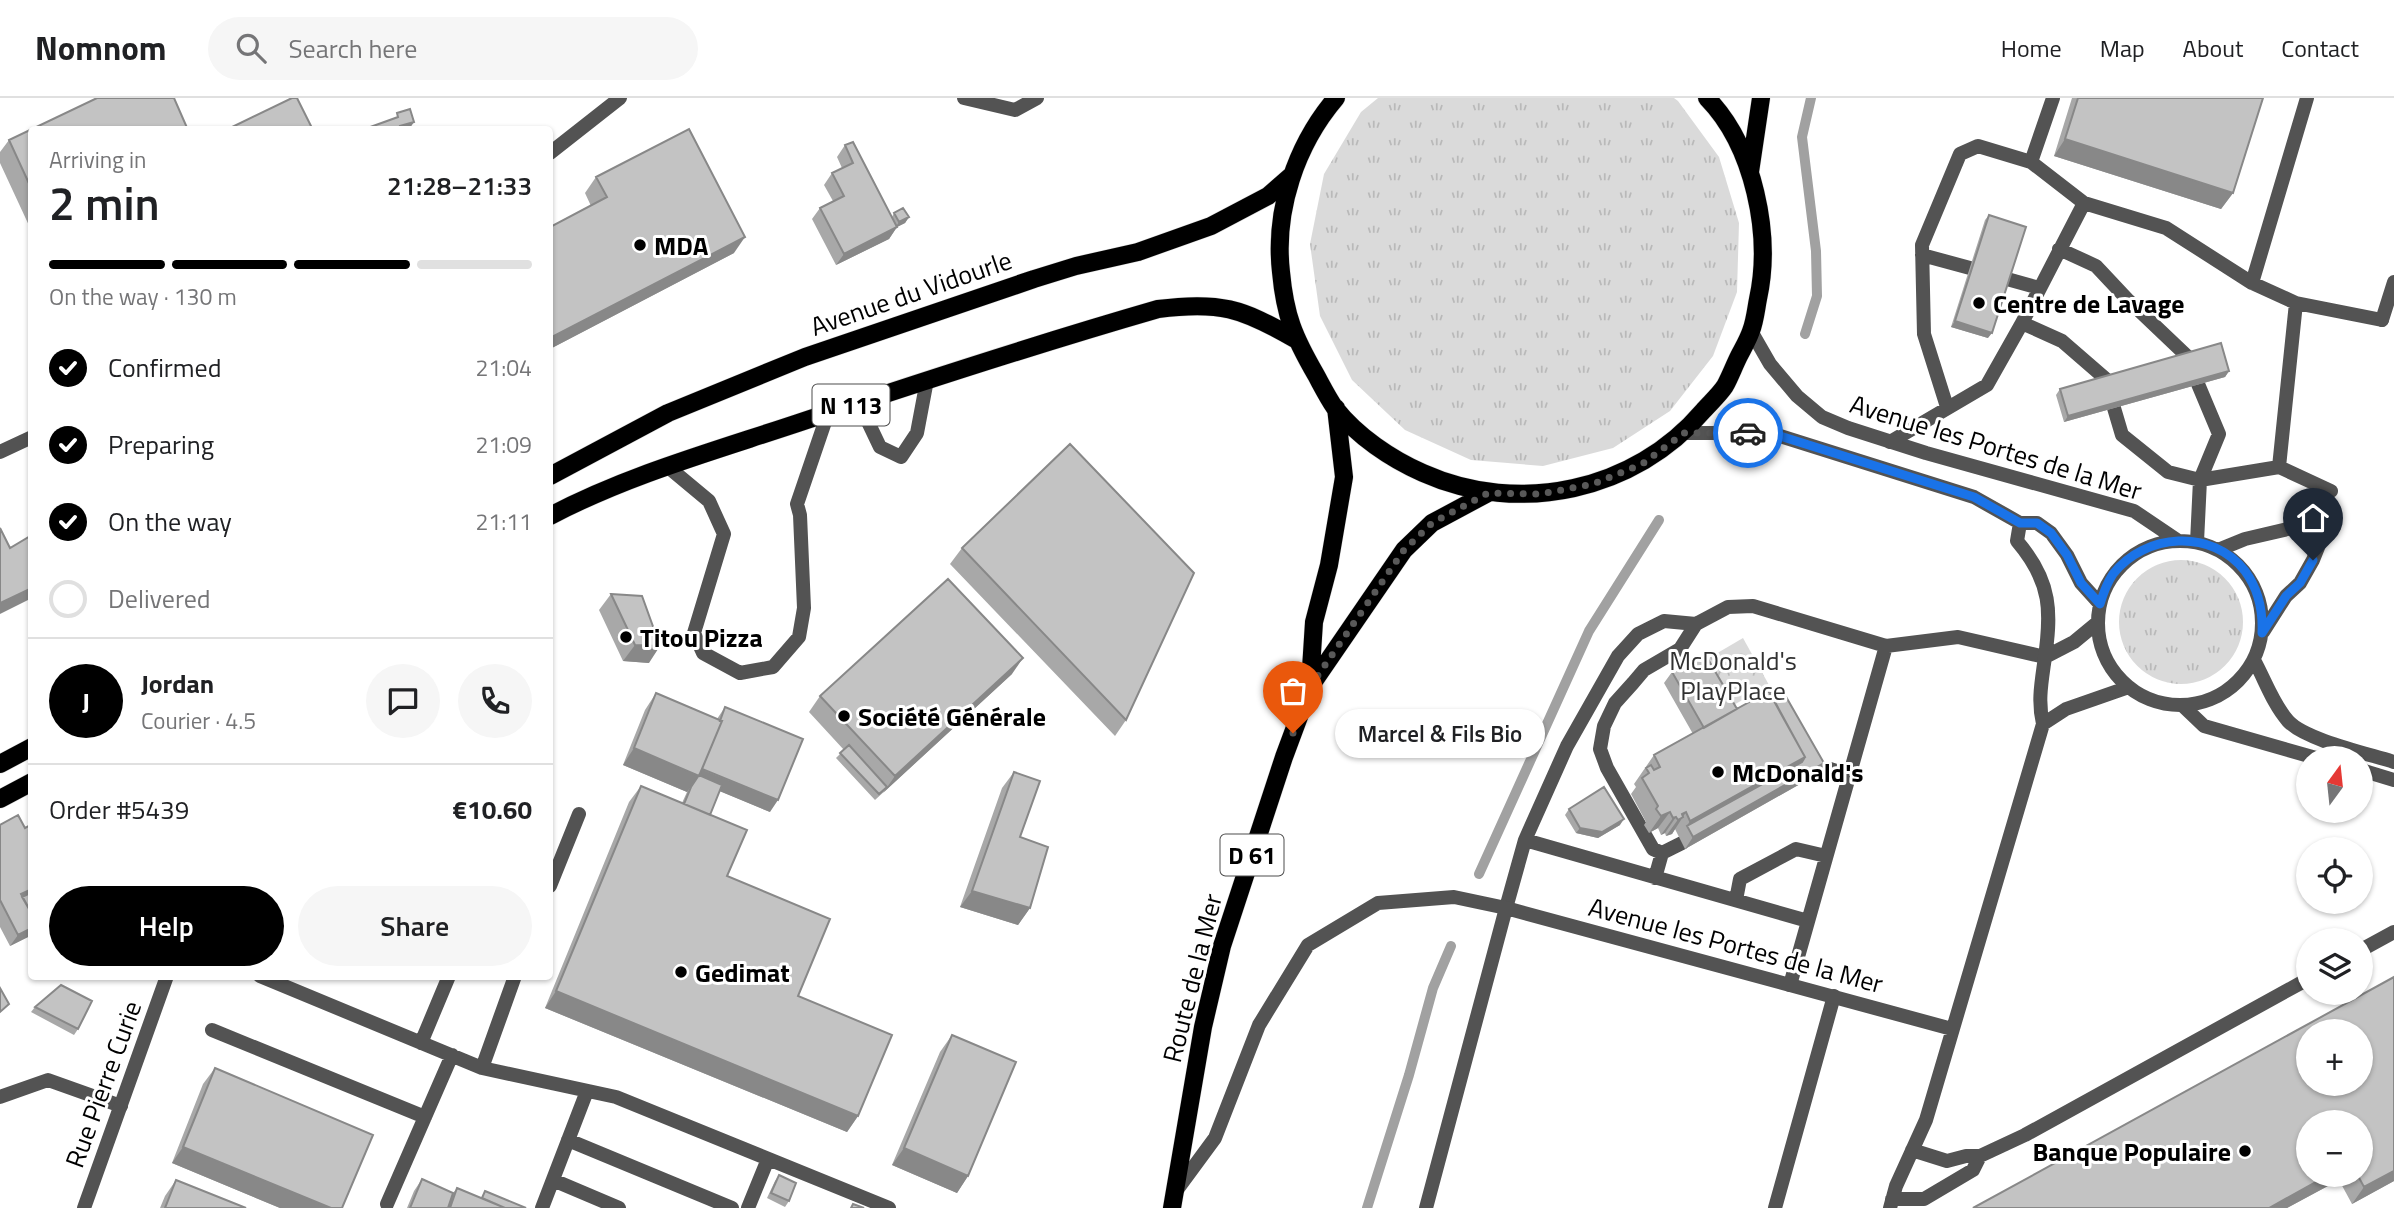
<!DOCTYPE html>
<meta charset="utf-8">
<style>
:root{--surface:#fff;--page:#f6f6f6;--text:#202124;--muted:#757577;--line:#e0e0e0;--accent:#000}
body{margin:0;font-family:"Titillium Web",sans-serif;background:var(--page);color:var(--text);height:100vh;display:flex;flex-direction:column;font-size:26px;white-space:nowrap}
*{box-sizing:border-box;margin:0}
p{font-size:23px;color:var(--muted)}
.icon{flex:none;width:38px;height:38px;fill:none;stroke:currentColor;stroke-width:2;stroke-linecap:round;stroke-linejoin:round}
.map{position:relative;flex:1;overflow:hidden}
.panel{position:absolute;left:28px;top:28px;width:525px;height:854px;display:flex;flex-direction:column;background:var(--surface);border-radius:7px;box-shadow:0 2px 5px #0004}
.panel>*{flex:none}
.needle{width:46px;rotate:15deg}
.buttons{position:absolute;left:2296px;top:648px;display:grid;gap:14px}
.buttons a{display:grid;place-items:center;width:77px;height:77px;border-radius:50%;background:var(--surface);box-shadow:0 2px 5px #0004;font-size:35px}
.pin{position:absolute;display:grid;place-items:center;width:60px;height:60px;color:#fff;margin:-72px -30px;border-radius:50% 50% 50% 0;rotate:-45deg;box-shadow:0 0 7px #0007}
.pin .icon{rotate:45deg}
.courier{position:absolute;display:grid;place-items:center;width:70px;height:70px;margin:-35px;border:5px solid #1a73e8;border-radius:50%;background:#fff;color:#222;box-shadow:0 2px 9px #0007}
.bubble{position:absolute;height:49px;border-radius:24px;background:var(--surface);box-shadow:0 2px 5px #0004;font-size:23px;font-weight:600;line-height:49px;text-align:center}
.headline em{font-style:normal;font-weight:600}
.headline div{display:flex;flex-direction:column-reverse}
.headline{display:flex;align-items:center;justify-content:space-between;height:119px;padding:0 21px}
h1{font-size:46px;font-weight:600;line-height:52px}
.bar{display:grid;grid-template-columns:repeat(4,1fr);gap:10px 7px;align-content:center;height:84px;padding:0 21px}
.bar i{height:9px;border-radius:5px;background:var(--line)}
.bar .current{background:var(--accent)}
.bar p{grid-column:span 4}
.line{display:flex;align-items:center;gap:18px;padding:0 21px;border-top:2px solid var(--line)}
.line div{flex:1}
.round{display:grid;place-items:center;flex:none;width:74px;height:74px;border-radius:37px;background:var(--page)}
ol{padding:0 21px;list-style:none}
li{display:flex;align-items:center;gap:21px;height:77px}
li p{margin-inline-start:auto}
li .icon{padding:7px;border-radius:50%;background:var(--accent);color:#fff;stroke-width:4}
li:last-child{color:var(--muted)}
li i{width:38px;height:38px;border:4px solid var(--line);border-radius:50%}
.cta{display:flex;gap:14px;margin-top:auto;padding:14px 21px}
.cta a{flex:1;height:80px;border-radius:42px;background:var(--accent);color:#fff;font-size:28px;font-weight:600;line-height:80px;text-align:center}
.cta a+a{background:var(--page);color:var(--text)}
header{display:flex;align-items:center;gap:42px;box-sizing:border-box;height:98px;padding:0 35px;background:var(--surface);border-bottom:2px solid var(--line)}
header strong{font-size:33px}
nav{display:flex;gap:38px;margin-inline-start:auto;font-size:24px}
.search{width:490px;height:63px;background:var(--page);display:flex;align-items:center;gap:18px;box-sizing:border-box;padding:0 24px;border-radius:38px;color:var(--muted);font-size:26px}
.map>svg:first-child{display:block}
.grass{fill:url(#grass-tufts)}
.park{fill:url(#park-crowns)}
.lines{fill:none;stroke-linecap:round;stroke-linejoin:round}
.stream{stroke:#a1a1a1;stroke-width:10}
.primary-casing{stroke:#dbdbdb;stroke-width:19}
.lane{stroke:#535353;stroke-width:14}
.street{stroke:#535353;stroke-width:14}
.primary{stroke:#000;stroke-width:18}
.wall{fill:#a8a8a8;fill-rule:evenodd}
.shaded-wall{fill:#888}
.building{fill:#c3c3c3;stroke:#888;stroke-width:2;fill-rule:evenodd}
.done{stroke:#595959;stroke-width:7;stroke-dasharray:0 12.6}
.route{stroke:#1a73e8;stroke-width:9}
.poi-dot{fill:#000;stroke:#fff;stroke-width:2.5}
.labels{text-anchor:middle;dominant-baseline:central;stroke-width:6;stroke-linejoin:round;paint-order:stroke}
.shield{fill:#fff;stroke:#4c4c4c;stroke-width:2}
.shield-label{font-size:24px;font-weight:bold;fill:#000}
.poi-label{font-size:26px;font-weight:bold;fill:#000;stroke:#fff;text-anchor:start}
.street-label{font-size:26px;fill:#000;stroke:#fff}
.park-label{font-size:26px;fill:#313131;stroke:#fff}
</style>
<header>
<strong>Nomnom</strong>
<div class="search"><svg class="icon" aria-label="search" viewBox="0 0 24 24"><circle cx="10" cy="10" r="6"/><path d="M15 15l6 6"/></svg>Search here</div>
<nav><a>Home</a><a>Map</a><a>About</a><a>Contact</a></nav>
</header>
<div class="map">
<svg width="2394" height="1110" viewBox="0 0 2394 1110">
<defs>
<pattern id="grass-tufts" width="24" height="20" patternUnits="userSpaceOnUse" patternTransform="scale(1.75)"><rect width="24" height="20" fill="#dadada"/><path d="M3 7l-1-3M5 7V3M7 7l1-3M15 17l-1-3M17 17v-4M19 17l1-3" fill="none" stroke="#b9b9b9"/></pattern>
<pattern id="park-crowns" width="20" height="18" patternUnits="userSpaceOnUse" patternTransform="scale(1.75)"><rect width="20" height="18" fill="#dadada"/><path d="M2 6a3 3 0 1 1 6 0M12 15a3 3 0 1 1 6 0" fill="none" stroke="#b9b9b9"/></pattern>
</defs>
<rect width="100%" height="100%" fill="#fff"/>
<path class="grass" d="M1378 0H1674L1678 3 1719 59 1739 125 1737 194 1713 258 1670 313 1613 350 1543 368 1471 362 1405 332 1352 282 1320 218 1310 146 1324 76 1361 14Z
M2119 524a62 62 0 1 1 124 0a62 62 0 1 1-124 0Z"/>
<path class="park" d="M1743 540 1769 587 1723 613 1697 567Z"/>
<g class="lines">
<path class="stream" d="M1805 236 1817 198 1816 153 1802 39 1811 0
M1479 776 1589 533 1659 422
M1367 1110 1409 977 1433 890 1451 848"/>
<g class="primary-casing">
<path id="primary" d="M1336 0C1296 47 1274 112 1281 174 1285 218 1294 239 1316 277 1322 288 1328 300 1335 310 1357 338 1391 361 1423 375 1519 418 1635 393 1703 313 1710 305 1719 297 1725 288 1730 279 1734 268 1739 258 1743 250 1748 242 1751 233 1755 223 1756 211 1758 201 1772 137 1754 48 1707 0
M1750 74 1761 0
M550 378 668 315 805 259 1034 181 1076 168 1138 154 1211 128 1268 98 1292 77
M550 418C628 377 714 353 798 325 917 285 1037 246 1158 211 1219 203 1242 210 1295 241
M1310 586 1314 524 1329 467 1344 379 1336 310
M0 666 32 649
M0 701 32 684
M1172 1110 1203 929 1222 848 1284 659 1310 589 1404 452 1432 425 1488 395"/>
</g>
<path class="lane" d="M964 0 1015 12 1037 0
M2307 0 2252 185 2296 205 2382 222
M2031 64 2053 0
M2059 151 2096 168 2127 201 2189 260
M1922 157 1970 170
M2007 181 2039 190
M2022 225 2062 243 2107 282
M859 305 880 349 901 359 917 335 927 282
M1947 309 1924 236 1922 147 1960 56 1978 48 2031 64 2084 105
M2114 310 2122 337 2168 374 2200 382 2279 369 2331 393
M1890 344 1987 287 2022 225 2084 105 2166 130 2252 185
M667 368 709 403 724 436 694 535 703 555 740 575 773 569 799 539 804 510 800 417 797 406 828 315
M2279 369 2296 205
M2197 444 2200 382 2219 336 2198 286
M1812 670 1830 671 1848 677
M1525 742 1808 823
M1662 755 1653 751 1607 670 1600 651 1604 628 1615 605 1633 585 1644 572 1680 551 1696 526
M1655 780 1662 755 1682 745
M550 788 579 716
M1736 802 1740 781 1796 751 1826 758
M1506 810 1525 742 1567 648 1618 558 1638 536 1664 523 1696 526 1728 509 1753 508 1886 548 1958 539 2045 559
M260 878 482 970 616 999 889 1110
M1790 887 1886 548
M212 932 425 1019
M421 945 449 878
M482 970 515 878
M0 999 48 982 121 1008
M568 1042 732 1110
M553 1082 619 1110
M387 1106 452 957
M542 1110 587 993
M748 1110 768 1061
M1775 1110 1834 898"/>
<path class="street" d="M550 55 620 0
M2382 222 2394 184
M1751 233 1770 266 1797 298 1822 319 1848 330 1926 355 2134 413 2177 442
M1684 335H1738L1780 338 1974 399 2020 425H2037L2051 435 2067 457 2081 485 2100 506
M0 354 32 339
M2098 525a82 82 0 1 1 164 0a82 82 0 1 1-164 0Z
M2218 452 2245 441 2292 430 2304 424 2315 410 2327 406 2329 422 2313 462 2300 485 2286 498 2263 534
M2045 559 2074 544 2097 525
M2254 562C2265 582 2273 606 2288 623 2305 642 2369 656 2394 664
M2182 607 2204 628 2316 660
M2043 626 2066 611 2129 589
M2361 672 2394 682
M2361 852 2394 834
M1912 1052 1947 1063 1966 1058H1980L2025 1037 2308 881
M1176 1093 1215 1040 1259 927 1308 847 1378 805 1454 799 1506 810
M1892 1101H1924L1973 1072 1980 1058
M84 1110 167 878
M1426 1110 1506 810 1952 931
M1890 1110 1896 1088 1926 1022 2043 626C2038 605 2041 587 2044 566 2052 514 2052 484 2017 443L2020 425"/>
<use href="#primary" class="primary"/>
</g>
<path class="wall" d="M2072 0H2263L2233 95 2221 111 2054 58Z
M32 32V134L0 65V54L9 42Z
M845 47 892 119 894 115 909 119 905 125 897 129 889 141 836 167 812 121 820 110 833 103 824 87 832 75 842 70 837 59Z
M596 79 734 155 550 251V129L591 108 585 95Z
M1989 117 1988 240 1951 229 1985 122Z
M2229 273 2225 279 2064 324 2056 297 2060 291Z
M962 450 1126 622 1115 638 950 466Z
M611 496 649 565 623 563 599 512Z
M1672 574 1737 611 1824 665 1816 677 1685 751 1675 731 1672 736 1666 738 1665 735 1661 737 1658 730 1649 735 1644 727 1646 724 1631 696 1636 689 1634 686 1654 657 1693 636 1664 585Z
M1012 576 875 702 836 660 844 652 809 614 820 598Z
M656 595 717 621 725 609 770 714 720 693 710 717 727 778 798 898 858 1018 847 1034 545 910 629 704 641 688 682 705 687 694 623 667 645 612Z
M1014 674 1020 739 1030 810 1018 827 960 809 1002 690Z
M1569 711 1620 727 1598 740 1576 735 1565 717Z
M0 727 25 730 30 838 10 848 0 829Z
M2394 879V1083L2352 1106 2339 1082 2287 1110H1973ZM2361 1024V1076H2308Z
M35 909 78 931 74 937 31 914Z
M952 937 968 1078 957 1095 892 1067 940 954Z
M215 970 342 1110H280L172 1065 203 986Z
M779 1077 789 1103 785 1109 767 1100 775 1083Z
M422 1081 453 1095 457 1090 481 1100 485 1093 526 1110H407L414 1093Z
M176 1082 246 1110H160L165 1098Z"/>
<path class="shaded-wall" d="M414 24 410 30 404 32H398L400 28Z
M2065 41 2233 95 2221 111 2054 58Z
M909 119 905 125 895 130 899 124Z
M897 129 889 141 836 167 844 156Z
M745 139 734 155 550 251V242L552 239Z
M1955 223 1992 235 1988 240 1951 229Z
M2229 273 2225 279 2064 324 2068 318Z
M32 490V500L0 516V505Z
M635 547 660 548 649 565 623 563Z
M1023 560 1012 576 883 695 895 678Z
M634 650 700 671 778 702 770 714 695 683 687 694 623 667Z
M1805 659 1794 675 1687 728 1690 723Z
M1824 665 1816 677 1685 751 1693 739Z
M1670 714 1658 730 1649 735 1661 718Z
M1686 714 1672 736 1666 738 1682 716Z
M1676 719 1665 735 1661 737 1673 720Z
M1624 721 1620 727 1598 740 1576 735 1580 730Z
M32 791V798L18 805 21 796Z
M972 793 1030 810 1018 827 960 809Z
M32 830V836L30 838 10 848 18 837Z
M556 893 858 1018 847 1034 545 910Z
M183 1049 331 1110H280L172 1065Z
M904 1050 968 1078 957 1095 892 1067Z
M2394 1073V1083L2352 1106 2364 1089Z
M2330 1076H2343L2339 1082 2287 1110H2269Z"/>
<path class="building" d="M97 0H174L188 32H32V92L9 42Z
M292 0H297L313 32H226Z
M2078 0H2263L2233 95 2065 41Z
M410 11 414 24 400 28 401 32H362L398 19 397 15Z
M689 31 745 139 552 239 550 235V129L607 99 596 79Z
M853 44 897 129 844 156 820 110 844 98 832 75 853 65 845 47Z
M903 110 909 119 899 124 894 115Z
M1989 117 2026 129 1992 235 1955 223Z
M2221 245 2229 273 2068 318 2060 291Z
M1070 346 1194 475 1126 622 962 450Z
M0 430 10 450 32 437V490L0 505Z
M948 481 1023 560 895 678 820 598Z
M611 496 642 498 660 548 635 547Z
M1705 556 1737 611 1704 630 1672 574Z
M1781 590 1824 665 1693 739 1687 728 1802 664 1805 659 1770 596Z
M1769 593 1805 659 1690 723 1686 714 1682 716 1683 719 1678 722 1676 719 1673 720 1670 714 1661 718 1656 711 1658 708 1642 680 1649 675 1646 670 1651 667 1654 672 1660 669 1654 657Z
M656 595 722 623 699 678 634 650Z
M725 609 803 641 778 702 702 671 722 623H720Z
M849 647 887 689 879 696 840 655Z
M1014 674 1040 683 1020 739 1048 749 1030 810 972 793Z
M699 677 722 687 710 717 684 706 691 689Z
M641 688 747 732 727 778 830 821 798 898 892 937 858 1018 556 893Z
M1604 689 1624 721 1602 734 1580 730 1569 711Z
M18 717 25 730 32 726V791L21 796 32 816V830L18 837 0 802V727Z
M32 794V816L22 799Z
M2394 879V1073L2364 1089 2357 1076H2361V1024H2308V1076H2330L2269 1110H1973ZM2308 933H2361V985H2308Z
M61 887 92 903 78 931 35 909Z
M0 890 9 906 0 914Z
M952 937 1016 964 968 1078 904 1050Z
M215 970 373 1037 342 1110H331L183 1049Z
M779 1077 796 1085 789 1103 771 1095Z
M422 1081 453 1095 448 1110H410Z
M176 1082 246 1110H165Z
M457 1090 505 1110H450Z
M485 1093 526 1110H505L482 1100Z
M853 1106 864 1110H851Z"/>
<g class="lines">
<path class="done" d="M1293 635 1310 589 1404 452 1432 425 1488 395 1541 396 1593 386 1642 366 1684 335H1748"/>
<path class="route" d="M1748 335 1780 338 1974 399 2020 425H2037L2051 435 2067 457 2081 485 2100 506C2103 496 2107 485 2113 476 2145 435 2212 430 2245 473 2259 492 2263 512 2262 535L2286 498 2300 485 2313 462"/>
</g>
<g class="poi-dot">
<circle cx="640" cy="147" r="7"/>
<circle cx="1979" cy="205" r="7"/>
<circle cx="626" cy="539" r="7"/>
<circle cx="844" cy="618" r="7"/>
<circle cx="1718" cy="674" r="7"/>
<circle cx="681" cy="874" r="7"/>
<circle cx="2245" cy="1053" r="7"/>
</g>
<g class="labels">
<g class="shield">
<rect x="812.5" y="286.5" width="77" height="41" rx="5"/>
<rect x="1220.5" y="736.5" width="63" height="41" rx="5"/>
</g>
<g class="shield-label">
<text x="851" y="307">N 113</text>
<text x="1252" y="757">D 61</text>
</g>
<g class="poi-label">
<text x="654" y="147">MDA</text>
<text x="1993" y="205">Centre de Lavage</text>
<text x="640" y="539">Titou Pizza</text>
<text x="858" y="618">Société Générale</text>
<text x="1732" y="674">McDonald's</text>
<text x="695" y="874">Gedimat</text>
<text x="2231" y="1053" text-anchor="end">Banque Populaire</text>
</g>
<g class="street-label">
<text transform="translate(911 195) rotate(-19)">Avenue du Vidourle</text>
<text transform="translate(1996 349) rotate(17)">Avenue les Portes de la Mer</text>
<text transform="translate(1736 847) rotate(15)">Avenue les Portes de la Mer</text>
<text transform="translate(1192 880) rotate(-76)">Route de la Mer</text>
<text transform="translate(103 986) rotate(-70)">Rue Pierre Curie</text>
</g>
<g class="park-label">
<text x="1733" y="562">McDonald's<tspan x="1733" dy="30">PlayPlace</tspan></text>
</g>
</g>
</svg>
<div class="buttons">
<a><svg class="needle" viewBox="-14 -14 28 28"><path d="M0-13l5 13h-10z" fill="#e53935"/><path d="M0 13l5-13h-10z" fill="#757577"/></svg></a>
<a><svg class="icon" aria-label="locate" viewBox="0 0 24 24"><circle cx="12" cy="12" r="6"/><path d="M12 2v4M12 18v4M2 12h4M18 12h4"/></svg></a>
<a><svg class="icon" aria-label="layers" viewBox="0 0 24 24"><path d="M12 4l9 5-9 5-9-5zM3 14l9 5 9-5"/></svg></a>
<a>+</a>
<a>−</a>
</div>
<div class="pin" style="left:1293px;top:635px;background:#ea580c"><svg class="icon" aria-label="bag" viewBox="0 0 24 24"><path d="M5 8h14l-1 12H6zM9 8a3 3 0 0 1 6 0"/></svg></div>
<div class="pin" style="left:2313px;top:462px;background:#1f2937"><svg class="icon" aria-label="home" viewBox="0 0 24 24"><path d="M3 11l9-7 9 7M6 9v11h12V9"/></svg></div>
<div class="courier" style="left:1748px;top:335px"><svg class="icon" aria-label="car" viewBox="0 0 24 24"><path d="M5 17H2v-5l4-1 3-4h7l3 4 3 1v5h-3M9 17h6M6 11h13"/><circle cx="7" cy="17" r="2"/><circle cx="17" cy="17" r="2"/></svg></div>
<div class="bubble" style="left:1335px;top:611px;width:210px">Marcel &amp; Fils Bio</div>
<section class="panel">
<div class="headline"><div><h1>2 min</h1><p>Arriving in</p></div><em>21:28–21:33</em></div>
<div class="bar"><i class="current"></i><i class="current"></i><i class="current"></i><i></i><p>On the way · 130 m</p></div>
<ol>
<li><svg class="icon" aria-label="check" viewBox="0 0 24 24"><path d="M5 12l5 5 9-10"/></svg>Confirmed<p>21:04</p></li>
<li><svg class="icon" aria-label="check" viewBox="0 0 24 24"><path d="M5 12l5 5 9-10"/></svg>Preparing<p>21:09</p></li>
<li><svg class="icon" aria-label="check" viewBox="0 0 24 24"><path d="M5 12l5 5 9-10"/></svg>On the way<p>21:11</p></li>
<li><i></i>Delivered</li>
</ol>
<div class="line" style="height:126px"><b class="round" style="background:var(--accent);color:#fff">J</b><div><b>Jordan</b><p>Courier · 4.5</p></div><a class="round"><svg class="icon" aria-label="chat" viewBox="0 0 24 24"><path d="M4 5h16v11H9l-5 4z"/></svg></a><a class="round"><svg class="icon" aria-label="phone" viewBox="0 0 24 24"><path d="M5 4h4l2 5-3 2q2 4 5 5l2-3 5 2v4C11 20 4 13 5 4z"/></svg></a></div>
<div class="line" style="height:91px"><div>Order #5439</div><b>€10.60</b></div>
<div class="cta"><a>Help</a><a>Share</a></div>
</section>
</div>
